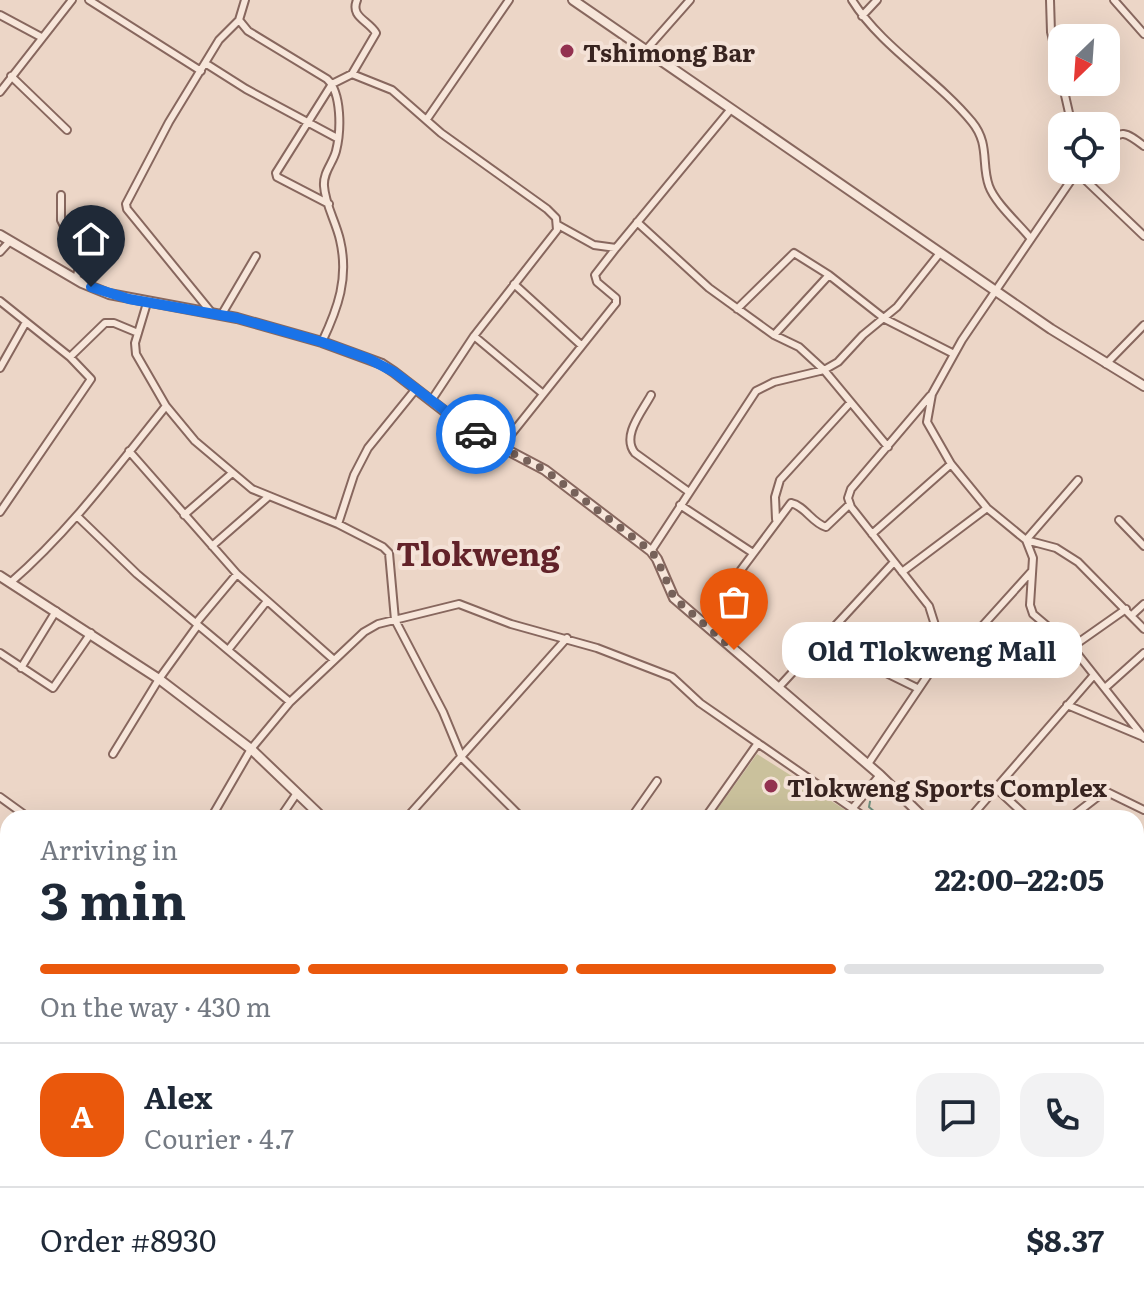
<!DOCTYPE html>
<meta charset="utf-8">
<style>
:root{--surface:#fff;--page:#f2f2f3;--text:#1f2937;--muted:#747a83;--line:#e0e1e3;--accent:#ea580c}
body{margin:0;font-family:Literata,serif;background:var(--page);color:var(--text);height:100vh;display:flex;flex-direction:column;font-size:30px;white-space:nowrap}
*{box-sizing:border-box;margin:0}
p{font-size:26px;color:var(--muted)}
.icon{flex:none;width:44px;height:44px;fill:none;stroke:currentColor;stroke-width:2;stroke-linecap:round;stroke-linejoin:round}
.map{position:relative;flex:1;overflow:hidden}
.panel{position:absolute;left:0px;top:810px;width:1144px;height:498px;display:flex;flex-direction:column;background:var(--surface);border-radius:24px 24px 0 0;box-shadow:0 8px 32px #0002}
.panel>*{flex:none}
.needle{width:52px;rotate:205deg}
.tools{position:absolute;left:1048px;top:24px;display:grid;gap:16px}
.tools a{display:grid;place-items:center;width:72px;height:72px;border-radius:16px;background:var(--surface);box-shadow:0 8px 32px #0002;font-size:40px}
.pin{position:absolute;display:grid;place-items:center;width:68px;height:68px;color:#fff;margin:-82px -34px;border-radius:50% 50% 50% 0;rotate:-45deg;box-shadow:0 0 8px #0007}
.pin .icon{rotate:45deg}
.courier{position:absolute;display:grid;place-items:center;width:80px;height:80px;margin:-40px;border:6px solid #1a73e8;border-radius:50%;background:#fff;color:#222;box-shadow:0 2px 10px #0007}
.bubble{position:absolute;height:56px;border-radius:24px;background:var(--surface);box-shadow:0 8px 32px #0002;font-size:26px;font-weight:700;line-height:56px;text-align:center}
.summary em{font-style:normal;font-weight:700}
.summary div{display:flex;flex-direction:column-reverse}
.summary{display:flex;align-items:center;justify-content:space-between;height:136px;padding:0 40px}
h1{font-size:52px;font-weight:700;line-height:60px}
.bar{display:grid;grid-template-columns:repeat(4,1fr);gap:12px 8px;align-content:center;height:96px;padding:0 40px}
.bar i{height:10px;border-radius:6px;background:var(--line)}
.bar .active{background:var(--accent)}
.bar p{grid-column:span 4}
.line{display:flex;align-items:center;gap:20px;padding:0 40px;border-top:2px solid var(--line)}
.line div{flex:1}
.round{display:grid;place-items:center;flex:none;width:84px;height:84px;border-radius:24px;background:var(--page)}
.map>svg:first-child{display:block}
.green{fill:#cac19c}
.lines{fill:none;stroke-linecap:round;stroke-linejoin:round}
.stream{stroke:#6f8e7d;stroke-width:2}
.minor-casing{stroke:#87675e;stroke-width:10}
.tertiary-casing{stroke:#87675e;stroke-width:12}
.minor{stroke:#f7e6da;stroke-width:6}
.tertiary{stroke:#f7e6da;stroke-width:8}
.done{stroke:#77625a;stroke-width:8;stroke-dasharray:0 14.4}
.route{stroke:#1a73e8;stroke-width:10}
.poi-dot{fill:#933150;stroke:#f4e2d7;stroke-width:3}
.labels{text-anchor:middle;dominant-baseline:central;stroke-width:8;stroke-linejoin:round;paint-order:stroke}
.poi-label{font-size:24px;font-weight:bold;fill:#382420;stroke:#f4e2d7;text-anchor:start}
.district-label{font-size:32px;font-weight:bold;fill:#622229;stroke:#f4e2d7}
</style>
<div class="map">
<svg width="1144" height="1307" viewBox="0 0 1144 1307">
<rect width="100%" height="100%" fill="#ecd6c7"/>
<path class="green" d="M757 754 858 818H711Z"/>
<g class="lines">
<path class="stream" d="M880 786 871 796 869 807 882 818
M1136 1020 1139 1026"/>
<g class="minor-casing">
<path id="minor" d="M89 0 201 71
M852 0C882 48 936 78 972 122 990 144 981 164 989 186 995 203 1020 225 1031 239
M1050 0 1051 32 1062 81
M1114 0 1144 34
M0 15 41 37
M862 16 877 0
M239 20 248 31 327 79C342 93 341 131 336 151 333 163 323 172 324 186 325 204 336 222 340 240 349 278 338 308 322 342
M645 51 690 0
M205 63 246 89 337 138
M352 74 376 33C368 20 350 17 357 0
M11 76 67 130
M1062 82 1072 126
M0 92 72 0
M427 119 509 0
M1106 146C1120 127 1127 133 1144 146
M1078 170 962 340 932 394 927 422 951 464 987 508 1026 540 1033 558 1030 605 1033 614 1072 647 1144 738
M1077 172 1144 236
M61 195V220L81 260 76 279
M329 204 277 177 276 173 332 84 352 74 392 90 441 133 547 209 556 218 557 230 474 336 431 401
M637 222 709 288 774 335 799 347 824 370 888 447
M558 225 594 245 616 248 731 109
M0 252 10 241
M514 284 581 345
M0 301 70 357 91 379 0 512
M147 303 135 343 136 354 166 406 195 441 252 489 338 524 383 547 389 553 395 620 443 712 462 758 522 818
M737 309 794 253 829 275
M211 312 127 209 126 204 169 122 219 40 239 20 245 0
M222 314 256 256
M774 335 829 275 885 319 954 354
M474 336 542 393
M70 357 105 323H114L138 333
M1106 364 1144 325
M0 368 26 322
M651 395C642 412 621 436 635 453L689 492
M930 396 851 489 848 498 851 507 929 606 946 660
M501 447 616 303V298L597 282 595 275 616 248
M129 451 237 574 334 660
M1078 480 1026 540 1056 548 1078 562 1144 629
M680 505 753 553
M184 515 231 474
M77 516 137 574 290 702
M776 519 775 497 780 480 850 403
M1119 520 1144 546
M338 524 354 475 368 448 415 390
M872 534 951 464
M212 546 268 497
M651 551 756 391 774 382 824 370 838 362 863 335 897 307 940 253
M902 572 987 508
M10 583C70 531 117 467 166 406
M729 586 791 503C805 506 812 523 826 527L850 504
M1132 615 1144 604
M196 623 237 574
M821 641 917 688
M1072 647 1126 609
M228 650 267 601
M0 653 53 688 91 633
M21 668 56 611
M779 687 894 562
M1105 688 1144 653
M1067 705 1141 736
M113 754 159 679 198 625
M868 764 928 675 976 633 1031 572
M995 787 1028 818
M0 797 29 818
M852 809 880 775
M410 814 567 638
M211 818 251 749 290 702 364 632 378 624 459 604 511 624 597 648 672 677 700 703 866 818
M280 818 297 793
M631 818 657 781
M705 818 758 743
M970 818 1094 675
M1070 818 1105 791 1144 810
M1136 886 1144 879
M1136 912 1144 918
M0 1290 8 1294
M25 1300 45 1307
M951 1300 957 1307
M1105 1300 1112 1307
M103 1307 106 1300
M263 1307 266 1300
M344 1307 349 1300
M546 1307 551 1300
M775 1307 779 1300
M851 1307 858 1300"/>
</g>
<g class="tertiary-casing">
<path id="tertiary" d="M573 0 1051 329 1144 386
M0 235 82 283 109 294 237 318 322 342 382 364 394 372 469 430 545 470 651 551 657 559 674 598 880 775 924 818
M0 576 159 679 251 749 323 818
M1136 985 1144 993
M0 1034 8 1053
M1136 1036 1144 1027
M0 1222 8 1221
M795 1300 816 1307
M935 1307 937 1300"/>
</g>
<use href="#minor" class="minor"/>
<use href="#tertiary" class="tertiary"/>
</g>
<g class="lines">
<path class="done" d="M476 434 545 470 651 551 657 559 674 598 734 650"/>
<path class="route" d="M91 287 129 299 237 318 322 342 369 359 394 372 476 434"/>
</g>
<g class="poi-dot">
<circle cx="567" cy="51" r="8"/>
<circle cx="771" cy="786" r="8"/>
</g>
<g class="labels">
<g class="poi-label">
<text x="583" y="51">Tshimong Bar</text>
<text x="787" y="786">Tlokweng Sports Complex</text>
</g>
<g class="district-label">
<text x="478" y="552">Tlokweng</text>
</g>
</g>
</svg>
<div class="tools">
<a><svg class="needle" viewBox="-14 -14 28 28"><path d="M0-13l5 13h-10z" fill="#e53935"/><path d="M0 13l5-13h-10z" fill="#747a83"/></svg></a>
<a><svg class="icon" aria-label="locate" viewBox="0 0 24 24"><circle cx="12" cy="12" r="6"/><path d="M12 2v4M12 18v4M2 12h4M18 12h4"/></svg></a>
</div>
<div class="pin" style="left:734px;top:650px;background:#ea580c"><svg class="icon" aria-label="bag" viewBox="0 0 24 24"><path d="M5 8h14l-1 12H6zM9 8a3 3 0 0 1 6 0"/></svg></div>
<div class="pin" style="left:91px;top:287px;background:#1f2937"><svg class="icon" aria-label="home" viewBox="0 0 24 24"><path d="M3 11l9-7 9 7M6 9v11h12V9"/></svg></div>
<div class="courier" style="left:476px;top:434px"><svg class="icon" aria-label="car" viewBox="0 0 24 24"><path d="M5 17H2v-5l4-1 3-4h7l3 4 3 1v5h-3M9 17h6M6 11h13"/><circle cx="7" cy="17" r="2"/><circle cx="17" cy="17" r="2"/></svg></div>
<div class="bubble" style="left:782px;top:622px;width:300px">Old Tlokweng Mall</div>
<section class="panel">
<div class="summary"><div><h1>3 min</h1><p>Arriving in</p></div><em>22:00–22:05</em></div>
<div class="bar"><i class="active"></i><i class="active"></i><i class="active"></i><i></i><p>On the way · 430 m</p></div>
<div class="line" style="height:144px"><b class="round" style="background:var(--accent);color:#fff">A</b><div><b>Alex</b><p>Courier · 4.7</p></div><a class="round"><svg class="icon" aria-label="chat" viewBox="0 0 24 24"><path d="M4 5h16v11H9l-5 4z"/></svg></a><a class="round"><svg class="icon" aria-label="phone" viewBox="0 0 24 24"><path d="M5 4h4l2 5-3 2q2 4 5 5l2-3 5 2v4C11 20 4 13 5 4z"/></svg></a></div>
<div class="line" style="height:104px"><div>Order #8930</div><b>$8.37</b></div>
</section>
</div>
